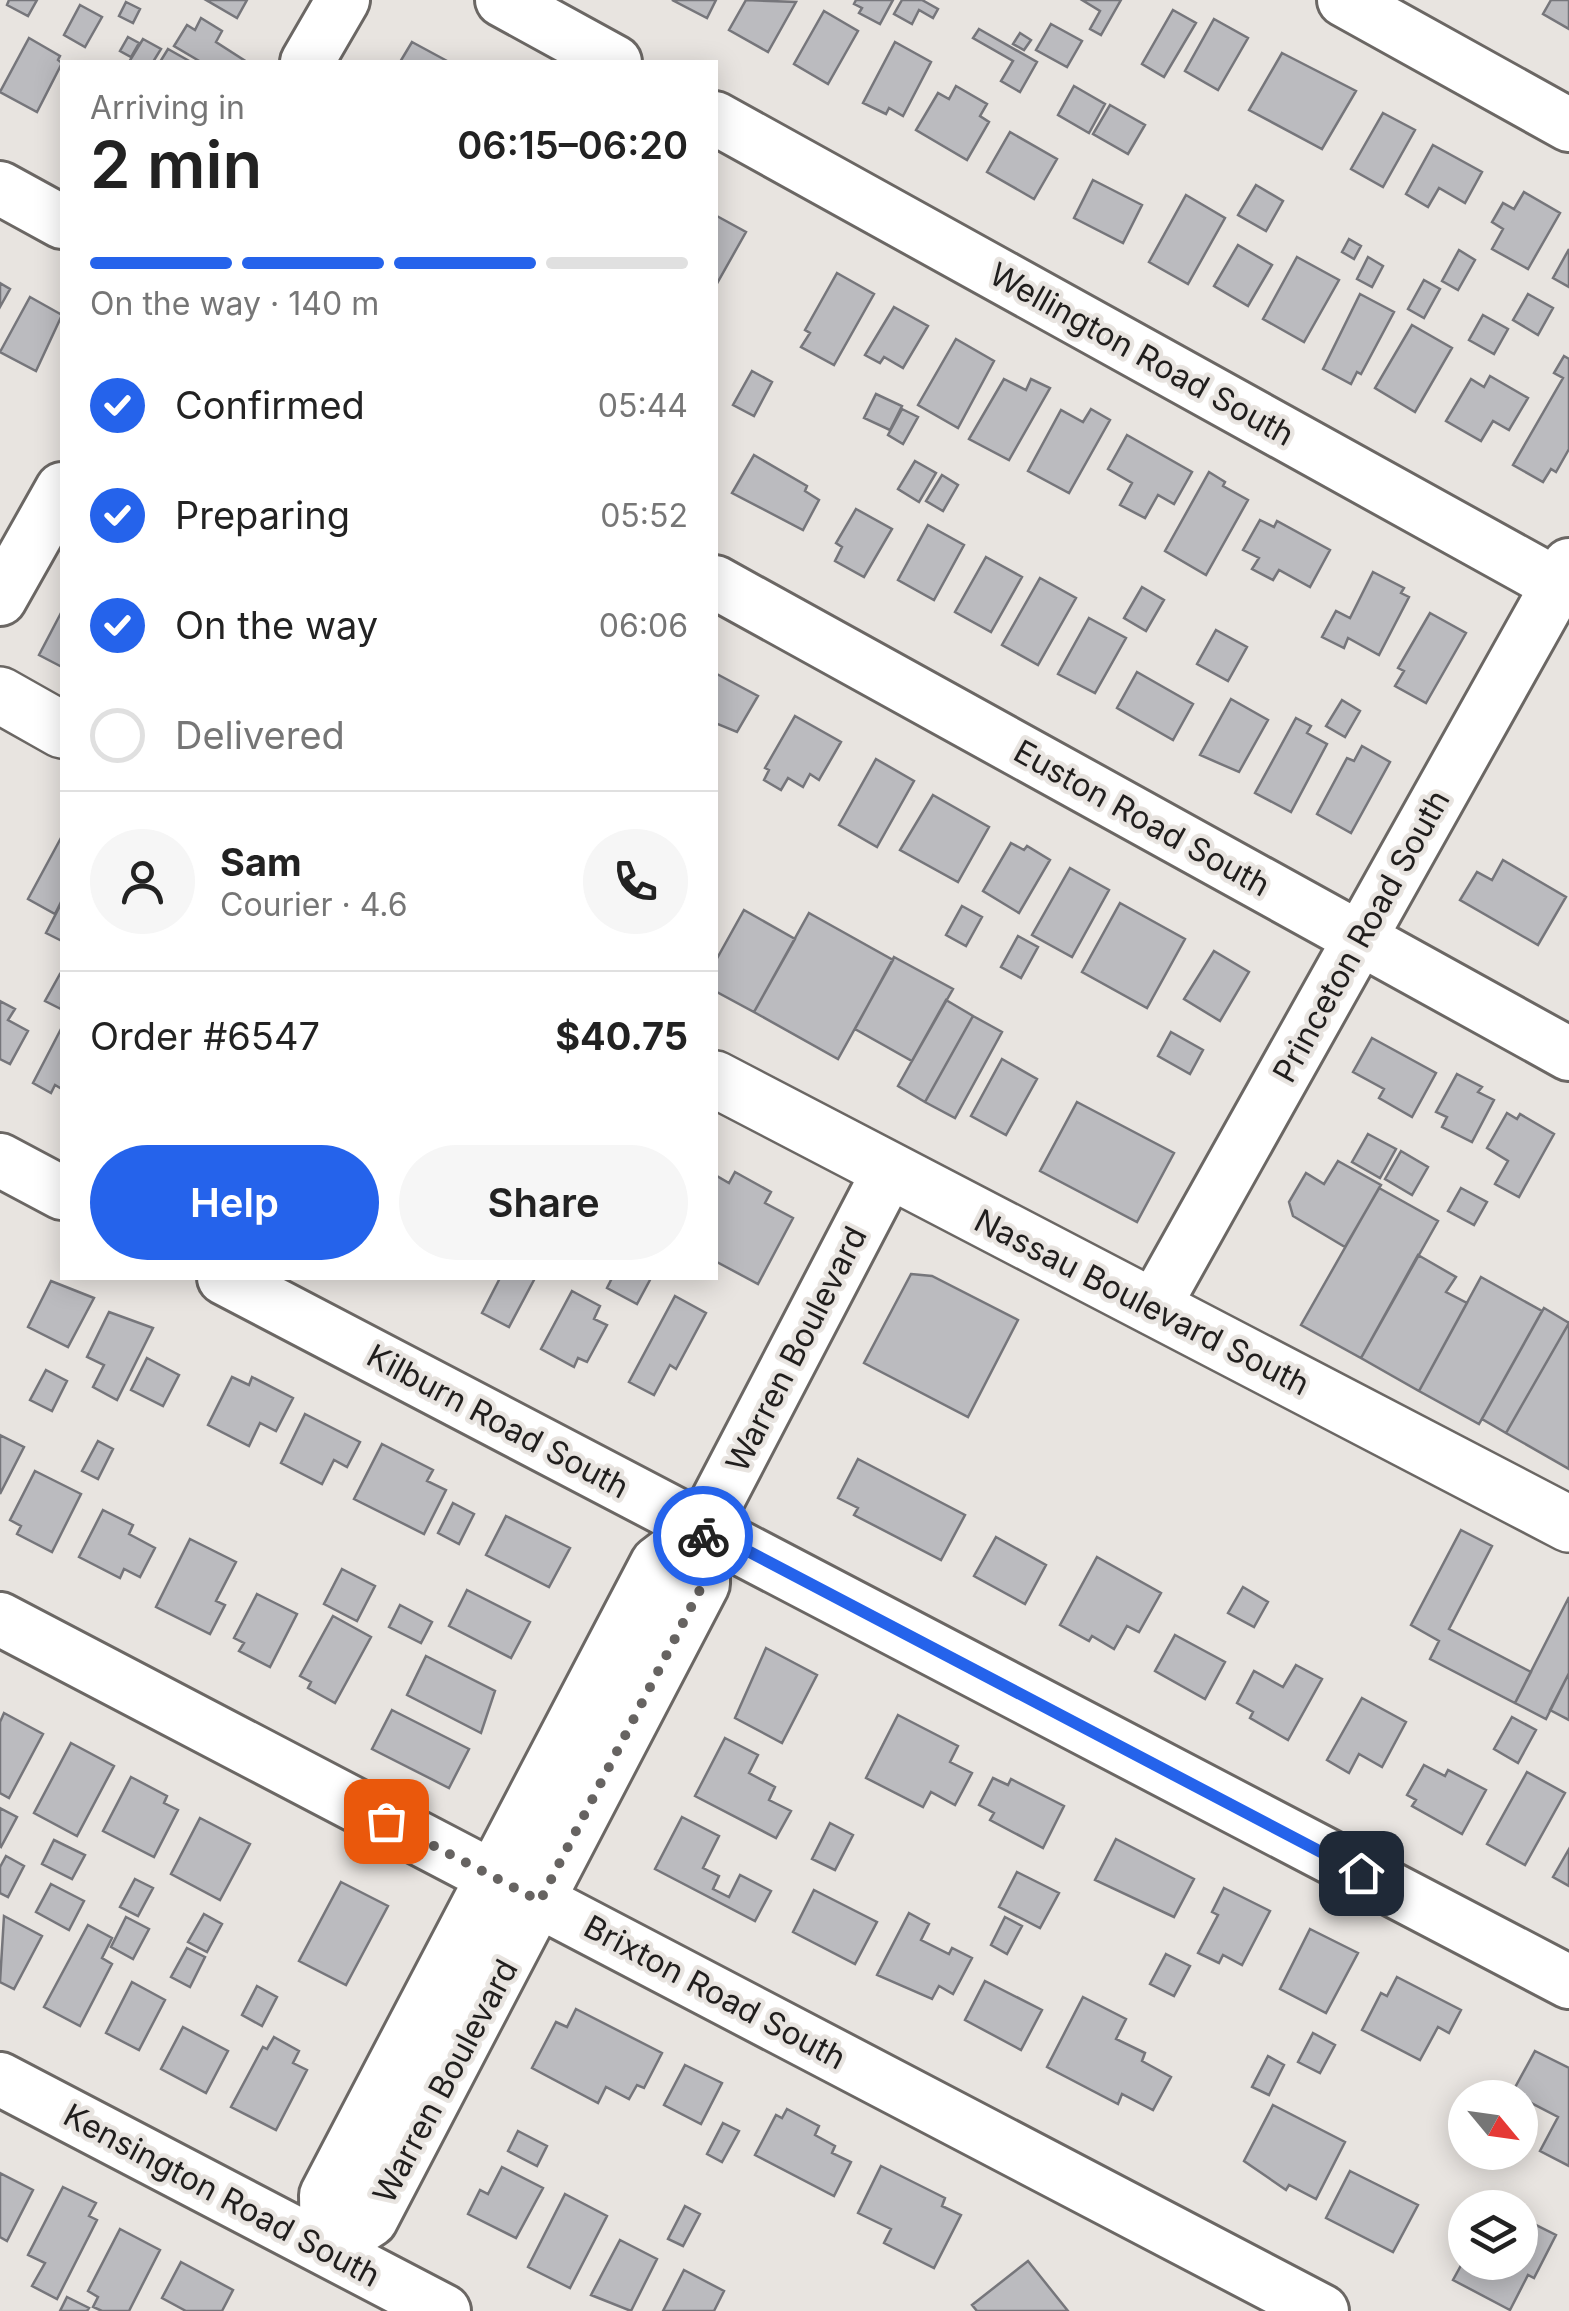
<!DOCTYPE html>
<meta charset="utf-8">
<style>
:root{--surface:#fff;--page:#f6f6f6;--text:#222;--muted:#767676;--line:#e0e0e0;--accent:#2563eb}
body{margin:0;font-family:Inter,sans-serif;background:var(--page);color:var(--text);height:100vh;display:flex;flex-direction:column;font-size:38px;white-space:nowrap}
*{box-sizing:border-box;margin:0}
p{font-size:32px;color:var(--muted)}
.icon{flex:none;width:55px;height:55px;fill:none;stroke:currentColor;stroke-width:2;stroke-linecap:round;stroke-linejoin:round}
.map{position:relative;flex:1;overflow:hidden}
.drawer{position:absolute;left:60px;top:60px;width:658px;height:1220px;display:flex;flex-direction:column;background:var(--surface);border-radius:0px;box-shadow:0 5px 25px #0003}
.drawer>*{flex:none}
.needle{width:65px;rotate:119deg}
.fabs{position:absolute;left:1448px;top:2080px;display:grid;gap:20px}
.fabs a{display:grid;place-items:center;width:90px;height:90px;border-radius:50%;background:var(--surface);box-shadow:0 5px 25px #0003;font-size:50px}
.pin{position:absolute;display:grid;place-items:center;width:85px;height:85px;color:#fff;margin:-42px;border-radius:20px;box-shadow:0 5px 15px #0006}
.courier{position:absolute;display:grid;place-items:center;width:100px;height:100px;margin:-50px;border:8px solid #2563eb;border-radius:50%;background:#fff;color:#222;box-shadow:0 2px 12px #0007}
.head em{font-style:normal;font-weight:600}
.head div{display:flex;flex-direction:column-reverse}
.head{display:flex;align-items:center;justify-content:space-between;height:170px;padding:0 30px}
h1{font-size:65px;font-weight:600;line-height:75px}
.bar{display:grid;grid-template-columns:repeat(4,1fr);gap:15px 10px;align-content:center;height:120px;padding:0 30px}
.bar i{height:12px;border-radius:8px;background:var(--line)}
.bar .current{background:var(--accent)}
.bar p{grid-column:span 4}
.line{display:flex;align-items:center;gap:25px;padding:0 30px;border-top:2px solid var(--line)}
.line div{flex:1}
.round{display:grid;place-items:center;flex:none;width:105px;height:105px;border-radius:52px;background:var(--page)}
ol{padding:0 30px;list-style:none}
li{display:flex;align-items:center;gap:30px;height:110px}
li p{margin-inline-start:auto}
li .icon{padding:10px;border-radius:50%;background:var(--accent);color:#fff;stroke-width:4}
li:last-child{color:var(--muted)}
li i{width:55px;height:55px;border:5px solid var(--line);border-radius:50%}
.cta{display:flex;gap:20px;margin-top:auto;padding:20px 30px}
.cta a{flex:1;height:115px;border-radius:60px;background:var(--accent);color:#fff;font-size:40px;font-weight:600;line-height:115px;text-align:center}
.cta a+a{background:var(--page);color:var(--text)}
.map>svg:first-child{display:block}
.building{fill:#bbbbbf;stroke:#76767b;stroke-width:2.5}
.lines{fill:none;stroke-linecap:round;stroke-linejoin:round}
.minor-casing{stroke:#6b6764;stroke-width:58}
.major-casing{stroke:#6b6764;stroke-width:60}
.minor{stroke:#fff;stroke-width:52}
.major{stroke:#fff;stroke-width:55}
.done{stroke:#666361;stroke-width:10;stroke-dasharray:0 18}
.route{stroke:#2563eb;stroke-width:12}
.labels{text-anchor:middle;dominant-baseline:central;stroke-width:9;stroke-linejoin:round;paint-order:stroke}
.street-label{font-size:32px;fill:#201e1d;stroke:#e8e4e0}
</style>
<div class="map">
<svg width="1569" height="2311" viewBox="0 0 1569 2311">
<rect width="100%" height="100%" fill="#e8e4e0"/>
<path class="building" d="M9 0H37L28 16 7 5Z
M206 0H247L237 18Z
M672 0H716L707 18Z
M746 0 796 2 768 52 729 30Z
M856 0H893L880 24 859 13 862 8 854 4Z
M902 0H922L938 9 933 18 919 10 912 24 894 14Z
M1121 0 1101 35 1090 29 1100 11 1082 0Z
M1551 0H1569V29L1543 14Z
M126 2 140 9 133 23 119 16Z
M80 5 102 17 85 47 64 35Z
M1173 10 1196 23 1164 77 1142 64Z
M824 11 858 31 828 84 794 64Z
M201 18 222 31 216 42 247 62H201L174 46 187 25 195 30Z
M1214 19 1248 38 1218 90 1185 71Z
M1051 24 1082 41 1067 67 1036 50Z
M979 29 1037 62 1020 92 1001 81 1013 61 973 38Z
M1020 33 1031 40 1024 50 1013 44Z
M128 37 139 43 131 57 120 51Z
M29 38 60 56 58 60 62 63 37 112 0 92Z
M143 39 161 49 153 62H129Z
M412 42 449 62H400Z
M895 42 931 62 903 116 889 108 886 114 863 103Z
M168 49 191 62H160Z
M1282 53 1356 91 1322 149 1249 110Z
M956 86 987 104 980 116 989 122 967 160 916 130 938 93 949 99Z
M1074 86 1105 104 1089 133 1058 115Z
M1110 105 1145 125 1128 154 1093 134Z
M1383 113 1415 130 1383 187 1351 169Z
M1010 132 1057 159 1034 199 987 172Z
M1433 145 1482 172 1465 203 1439 188 1428 207 1406 194Z
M1093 180 1142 205 1123 243 1074 218Z
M1256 185 1283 201 1266 231 1238 215Z
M1524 192 1560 213 1528 269 1492 249 1503 229 1492 222 1503 203 1514 209Z
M1186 195 1225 218 1188 284 1149 262Z
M715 215 746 232 715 287Z
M1349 239 1361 246 1354 259 1342 252Z
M1238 245 1272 265 1248 306 1214 286Z
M1569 249V287L1553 278Z
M1459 250 1475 260 1458 290 1442 281Z
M1297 257 1339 280 1304 342 1263 319Z
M1368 257 1383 266 1372 287 1357 279Z
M837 273 874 294 834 365 801 347 810 333 805 330Z
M1424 280 1440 289 1424 318 1408 309Z
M0 283 10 289 0 307Z
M1360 294 1394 312 1361 374 1357 372 1351 384 1323 369Z
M1528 294 1553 308 1538 335 1513 320Z
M30 297 62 315 36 371 0 352Z
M894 307 928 326 903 368 884 357 880 363 865 355Z
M1483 315 1508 329 1494 354 1469 340Z
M1412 325 1452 348 1415 412 1375 388Z
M956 339 994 361 958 428 918 405Z
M1564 356 1569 359V449L1556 472 1551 469 1543 482 1513 465 1563 378 1554 373Z
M752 371 772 382 754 416 733 405Z
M1490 376 1528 398 1509 430 1493 421 1481 441 1446 421 1471 379 1484 387Z
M1004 379 1026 390 1031 379 1050 388 1009 460 969 439Z
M876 394 902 406 890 430 864 418Z
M902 409 918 417 903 444 888 435Z
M1091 409 1110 420 1069 493 1028 471 1061 410 1083 422Z
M1127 435 1192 472 1174 504 1158 495 1145 518 1120 505 1132 483 1108 469Z
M754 455 807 486 805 491 819 500 803 530 732 493Z
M915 461 936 473 919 502 898 489Z
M1209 472 1225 482 1223 486 1248 500 1206 575 1165 551Z
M942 475 958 485 943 511 926 501Z
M856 509 892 529 864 577 835 561 842 547 836 543Z
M1260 520 1274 527 1277 521 1330 550 1310 587 1279 570 1273 580 1252 569 1259 558 1243 550Z
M928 525 964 545 934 600 898 580Z
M986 557 1022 577 991 632 955 612Z
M1373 572 1404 588 1401 593 1409 597 1379 655 1348 638 1344 648 1322 637 1336 611 1350 618Z
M1040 578 1076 598 1038 665 1002 645Z
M1142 587 1164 600 1146 631 1124 618Z
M62 611V667L39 655Z
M1430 613 1466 633 1426 703 1395 686 1404 671 1398 668Z
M1089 618 1126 638 1095 693 1058 674Z
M1216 630 1247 647 1228 681 1197 664Z
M1137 672 1193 704 1173 740 1117 708Z
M715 673 758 696 737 732 715 723Z
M1231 699 1268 720 1239 772 1200 755Z
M1342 700 1360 711 1345 737 1326 726Z
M795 716 841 742 819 780 810 774 803 787 788 778 781 790 764 780 769 770 765 768Z
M1296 718 1311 726 1307 733 1327 744 1291 812 1255 793Z
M1362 746 1390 762 1351 833 1317 814 1347 758 1354 761Z
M876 759 914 781 877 847 839 825Z
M933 795 989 827 958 882 900 850Z
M62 836V900L55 914 28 899Z
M1011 843 1024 850 1027 846 1050 860 1019 913 983 891Z
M1503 860 1566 897 1538 945 1460 900 1477 872 1492 880Z
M1070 868 1109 890 1072 957 1032 935Z
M62 902V941L46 933Z
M1120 903 1185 939 1147 1008 1082 972Z
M962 906 982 917 966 946 946 935Z
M744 910 795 939 754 1012 715 991V962Z
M809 913 893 960 838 1059 754 1012Z
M1018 936 1038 947 1021 978 1001 967Z
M1214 951 1249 972 1220 1021 1184 999Z
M894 957 953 989 912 1061 855 1029Z
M60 974 62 975 61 1009 45 1001Z
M946 1000 973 1016 925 1102 898 1086Z
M0 1001 15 1009 8 1020 28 1031 10 1064 0 1059Z
M973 1016 1002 1032 955 1118 925 1102Z
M62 1027V1089L55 1085 51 1093 33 1083Z
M1171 1032 1203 1050 1190 1074 1158 1056Z
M1372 1038 1436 1073 1412 1117 1379 1098 1384 1089 1353 1072Z
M1002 1059 1037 1079 1006 1135 971 1116Z
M1457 1074 1482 1087 1478 1092 1494 1100 1472 1142 1442 1127 1447 1117 1436 1112Z
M1077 1102 1174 1153 1137 1222 1040 1171Z
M1507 1113 1517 1119 1520 1114 1554 1134 1519 1197 1495 1184 1508 1161 1487 1148Z
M1368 1134 1396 1149 1380 1178 1352 1162Z
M1401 1151 1428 1167 1412 1195 1385 1179Z
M1338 1161 1381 1185 1345 1247 1293 1216 1289 1202 1306 1173 1324 1184Z
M735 1172 771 1192 765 1203 793 1218 758 1284 715 1261V1175L729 1183Z
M1379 1188 1438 1221 1361 1358 1301 1325Z
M1461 1188 1487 1202 1474 1225 1448 1211Z
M1418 1255 1456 1277 1446 1292 1467 1303 1419 1391 1361 1358Z
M911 1274 932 1276 1018 1320 968 1417 864 1363Z
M1481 1277 1542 1311 1479 1424 1419 1391Z
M500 1278H535L509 1327 482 1313Z
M612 1278H651L637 1304 607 1288Z
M51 1281 94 1298 68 1347 28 1327Z
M572 1291 600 1306 594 1319 607 1325 587 1362 578 1358 574 1367 541 1349Z
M675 1296 706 1313 676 1369 670 1365 654 1395 629 1382Z
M1544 1308 1569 1323 1506 1433 1482 1419Z
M109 1312 153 1328 117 1400 93 1387 104 1365 87 1357Z
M1569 1323V1469L1506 1433Z
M147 1358 179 1375 163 1406 131 1390Z
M46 1370 67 1381 52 1411 30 1400Z
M232 1377 249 1385 252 1377 293 1398 276 1431 260 1423 249 1446 208 1425Z
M305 1414 360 1442 347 1467 334 1460 322 1484 281 1463Z
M0 1435 24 1447 0 1494Z
M98 1441 113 1449 98 1479 82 1471Z
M382 1444 433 1470 427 1481 446 1490 424 1534 354 1499Z
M858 1459 965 1515 941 1560 854 1515 858 1508 838 1498Z
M35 1471 81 1494 52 1552 17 1534 21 1526 10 1520Z
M453 1503 474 1514 459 1544 438 1533Z
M103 1510 133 1525 129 1534 155 1548 140 1577 124 1569 120 1578 79 1557Z
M506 1516 570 1548 549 1587 486 1555Z
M1461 1530 1492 1546 1449 1629 1531 1672 1515 1703 1430 1659 1439 1641 1411 1625Z
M996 1537 1046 1565 1025 1604 974 1576Z
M190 1539 236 1562 216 1601 225 1605 210 1634 156 1607Z
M1097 1557 1161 1593 1139 1632 1127 1626 1114 1649 1092 1636 1089 1641 1060 1625Z
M342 1569 375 1586 357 1621 324 1604Z
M1243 1587 1268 1602 1254 1627 1228 1613Z
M467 1590 530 1622 511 1658 449 1626Z
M257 1594 297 1614 270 1667 239 1651 244 1643 234 1638Z
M1569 1597V1673L1546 1719 1515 1703Z
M400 1605 432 1622 421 1643 389 1627Z
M333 1616 371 1637 335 1703 308 1688 311 1682 300 1676Z
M1175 1635 1225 1662 1205 1699 1155 1671Z
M766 1648 817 1675 782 1743 735 1718Z
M426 1656 495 1691 481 1733 407 1695Z
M1296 1665 1322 1679 1288 1740 1250 1718 1253 1712 1237 1703 1254 1671 1283 1687Z
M1569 1673V1720L1550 1710Z
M1362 1698 1406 1722 1382 1767 1359 1754 1349 1773 1327 1760Z
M392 1710 469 1749 449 1788 372 1749Z
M4 1713 43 1734 9 1798 0 1793V1722Z
M898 1715 958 1746 950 1762 972 1773 955 1805 931 1792 923 1807 866 1778Z
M1512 1717 1536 1730 1518 1763 1494 1749Z
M725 1738 758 1755 749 1773 775 1787 769 1800 791 1811 776 1838 695 1796Z
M71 1743 114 1766 77 1836 34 1813Z
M1424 1765 1445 1776 1448 1770 1486 1790 1462 1834 1412 1806 1416 1800 1407 1795Z
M1527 1772 1565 1793 1525 1865 1487 1844Z
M131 1777 167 1796 164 1803 178 1810 154 1857 103 1831Z
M993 1778 1008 1785 1011 1779 1064 1806 1043 1848 990 1820 994 1813 979 1805Z
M0 1808 17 1817 1 1847 0 1846Z
M682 1817 719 1836 703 1868 719 1876 713 1889 729 1897 740 1875 771 1891 755 1921 655 1869Z
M200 1818 250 1844 220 1900 171 1874Z
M830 1823 853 1835 835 1870 812 1859Z
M1116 1839 1194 1879 1174 1917 1095 1880Z
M54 1840 85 1855 72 1879 42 1864Z
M1569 1849V1886L1553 1877Z
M6 1856 24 1866 8 1897 0 1893V1867Z
M1017 1872 1059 1893 1040 1928 999 1907Z
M135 1879 153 1888 138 1916 120 1907Z
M341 1882 388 1906 346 1985 299 1961Z
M51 1884 84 1901 69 1930 36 1912Z
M1224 1888 1270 1911 1242 1965 1223 1955 1219 1963 1198 1953 1218 1915 1212 1912Z
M814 1890 877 1922 855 1964 793 1932Z
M909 1913 929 1924 921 1940 949 1954 952 1948 972 1958 953 1994 939 1986 932 1999 877 1975Z
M204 1914 222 1924 207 1952 188 1942Z
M4 1916 42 1936 14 1989 0 1982Z
M126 1917 149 1929 133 1959 111 1947Z
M1005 1917 1022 1926 1007 1954 991 1945Z
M88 1925 112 1938 102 1958 112 1964 80 2026 44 2007Z
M1310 1929 1358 1953 1326 2013 1280 1989Z
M187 1948 205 1957 190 1987 171 1977Z
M1166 1954 1190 1966 1174 1996 1150 1984Z
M1397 1977 1461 2010 1449 2033 1438 2027 1420 2060 1362 2030 1381 1993 1387 1996Z
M985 1981 1042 2010 1021 2050 965 2020Z
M132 1982 165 2000 139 2050 106 2033Z
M257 1986 277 1997 262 2026 242 2015Z
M1083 1997 1126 2019 1116 2039 1145 2053 1142 2061 1171 2077 1153 2110 1122 2094 1118 2104 1047 2067Z
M576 2009 662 2053 644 2088 637 2085 629 2099 606 2087 598 2103 532 2068 556 2022 567 2027Z
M183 2027 228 2051 206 2093 161 2069Z
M1313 2033 1335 2045 1320 2073 1298 2062Z
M274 2037 299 2051 293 2063 307 2070 276 2130 231 2107 263 2047 267 2049Z
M1535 2051 1569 2068V2166L1540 2151 1558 2117 1512 2093Z
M1268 2056 1284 2065 1269 2095 1252 2087Z
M685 2065 722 2083 701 2124 664 2105Z
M1273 2105 1345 2142 1316 2199 1289 2185 1286 2190 1244 2161Z
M787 2109 819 2126 815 2135 835 2146 832 2153 851 2162 834 2196 755 2155 776 2115 782 2118Z
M723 2123 739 2131 722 2162 707 2154Z
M518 2131 547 2146 537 2166 508 2151Z
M881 2166 945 2198 942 2206 961 2215 934 2268 884 2243 891 2229 858 2213Z
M502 2167 543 2188 516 2238 468 2214 480 2190 488 2194Z
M1350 2171 1418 2205 1393 2252 1326 2218Z
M0 2173 33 2190 7 2241 0 2237Z
M63 2187 96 2203 89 2216 97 2220 57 2299 32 2286 45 2263 28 2255Z
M565 2194 607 2216 570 2288 528 2267Z
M685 2206 700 2214 683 2246 668 2239Z
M1520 2217 1556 2235 1534 2278 1528 2275 1510 2310 1453 2280 1465 2258V2262H1520Z
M120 2229 160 2250 129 2311H102L93 2307 98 2297 88 2291Z
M620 2240 657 2259 631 2311 591 2295Z
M1028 2261 1068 2311H977L972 2305Z
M181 2262 233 2290 222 2311H186L162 2298Z
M684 2270 724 2291 714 2311H663Z
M67 2297 89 2308 87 2311H60Z"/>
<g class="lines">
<g class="minor-casing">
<path id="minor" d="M502 0 615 62
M1344 0 1569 125
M307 62 343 0
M715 118 1569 591
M0 188 62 222
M715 582 1569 1054
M0 599 62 489
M0 1160 62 1193
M224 1278 1569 1982
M1153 1308 1569 565
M0 1619 1322 2311
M0 2079 444 2311
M327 2249 326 2195 657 1563 703 1528 889 1171
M327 2249 371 2220 703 1584V1528"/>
</g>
<g class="major-casing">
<path id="major" d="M0 695 62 730
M715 1079 1569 1524"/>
</g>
<use href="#minor" class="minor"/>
<use href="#major" class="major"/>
</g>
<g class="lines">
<path class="done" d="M386 1821 540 1901 703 1584V1536"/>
<path class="route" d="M703 1536 704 1528 1361 1873"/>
</g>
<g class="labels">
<g class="street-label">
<text transform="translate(1142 354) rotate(29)">Wellington Road South</text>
<text transform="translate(1142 818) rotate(29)">Euston Road South</text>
<text transform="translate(1361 936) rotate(-61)">Princeton Road South</text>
<text transform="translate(1142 1302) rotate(27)">Nassau Boulevard South</text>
<text transform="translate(796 1349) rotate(-63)">Warren Boulevard</text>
<text transform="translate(498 1421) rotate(28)">Kilburn Road South</text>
<text transform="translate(715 1992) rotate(28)">Brixton Road South</text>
<text transform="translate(445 2081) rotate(-62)">Warren Boulevard</text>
<text transform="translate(222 2195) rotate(28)">Kensington Road South</text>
</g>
</g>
</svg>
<div class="fabs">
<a><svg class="needle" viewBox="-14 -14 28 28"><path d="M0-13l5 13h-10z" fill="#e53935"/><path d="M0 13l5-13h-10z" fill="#767676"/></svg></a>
<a><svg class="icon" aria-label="layers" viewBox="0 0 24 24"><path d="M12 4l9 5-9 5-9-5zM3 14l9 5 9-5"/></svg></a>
</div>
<div class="pin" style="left:386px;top:1821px;background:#ea580c"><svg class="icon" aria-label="bag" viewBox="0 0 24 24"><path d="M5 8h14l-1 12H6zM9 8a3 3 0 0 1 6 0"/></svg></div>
<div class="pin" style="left:1361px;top:1873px;background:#1f2937"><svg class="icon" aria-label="home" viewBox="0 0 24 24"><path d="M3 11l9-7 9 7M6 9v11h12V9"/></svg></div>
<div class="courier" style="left:703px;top:1536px"><svg class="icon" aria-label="bike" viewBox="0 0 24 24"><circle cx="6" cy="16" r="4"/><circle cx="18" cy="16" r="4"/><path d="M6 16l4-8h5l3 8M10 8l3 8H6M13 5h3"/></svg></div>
<section class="drawer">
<div class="head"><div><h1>2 min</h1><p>Arriving in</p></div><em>06:15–06:20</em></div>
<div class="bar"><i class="current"></i><i class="current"></i><i class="current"></i><i></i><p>On the way · 140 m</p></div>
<ol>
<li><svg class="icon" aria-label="check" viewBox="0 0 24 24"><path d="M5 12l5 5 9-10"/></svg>Confirmed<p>05:44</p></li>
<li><svg class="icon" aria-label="check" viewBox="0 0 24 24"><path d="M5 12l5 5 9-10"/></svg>Preparing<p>05:52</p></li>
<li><svg class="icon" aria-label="check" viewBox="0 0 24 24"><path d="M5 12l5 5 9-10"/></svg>On the way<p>06:06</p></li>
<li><i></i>Delivered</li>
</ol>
<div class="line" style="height:180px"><a class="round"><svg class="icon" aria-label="person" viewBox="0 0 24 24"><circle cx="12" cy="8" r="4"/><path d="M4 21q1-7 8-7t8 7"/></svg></a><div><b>Sam</b><p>Courier · 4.6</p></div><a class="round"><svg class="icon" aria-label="phone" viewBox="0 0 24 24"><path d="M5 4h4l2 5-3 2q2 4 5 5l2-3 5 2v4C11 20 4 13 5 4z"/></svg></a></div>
<div class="line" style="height:130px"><div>Order #6547</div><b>$40.75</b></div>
<div class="cta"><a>Help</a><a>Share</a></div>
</section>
</div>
